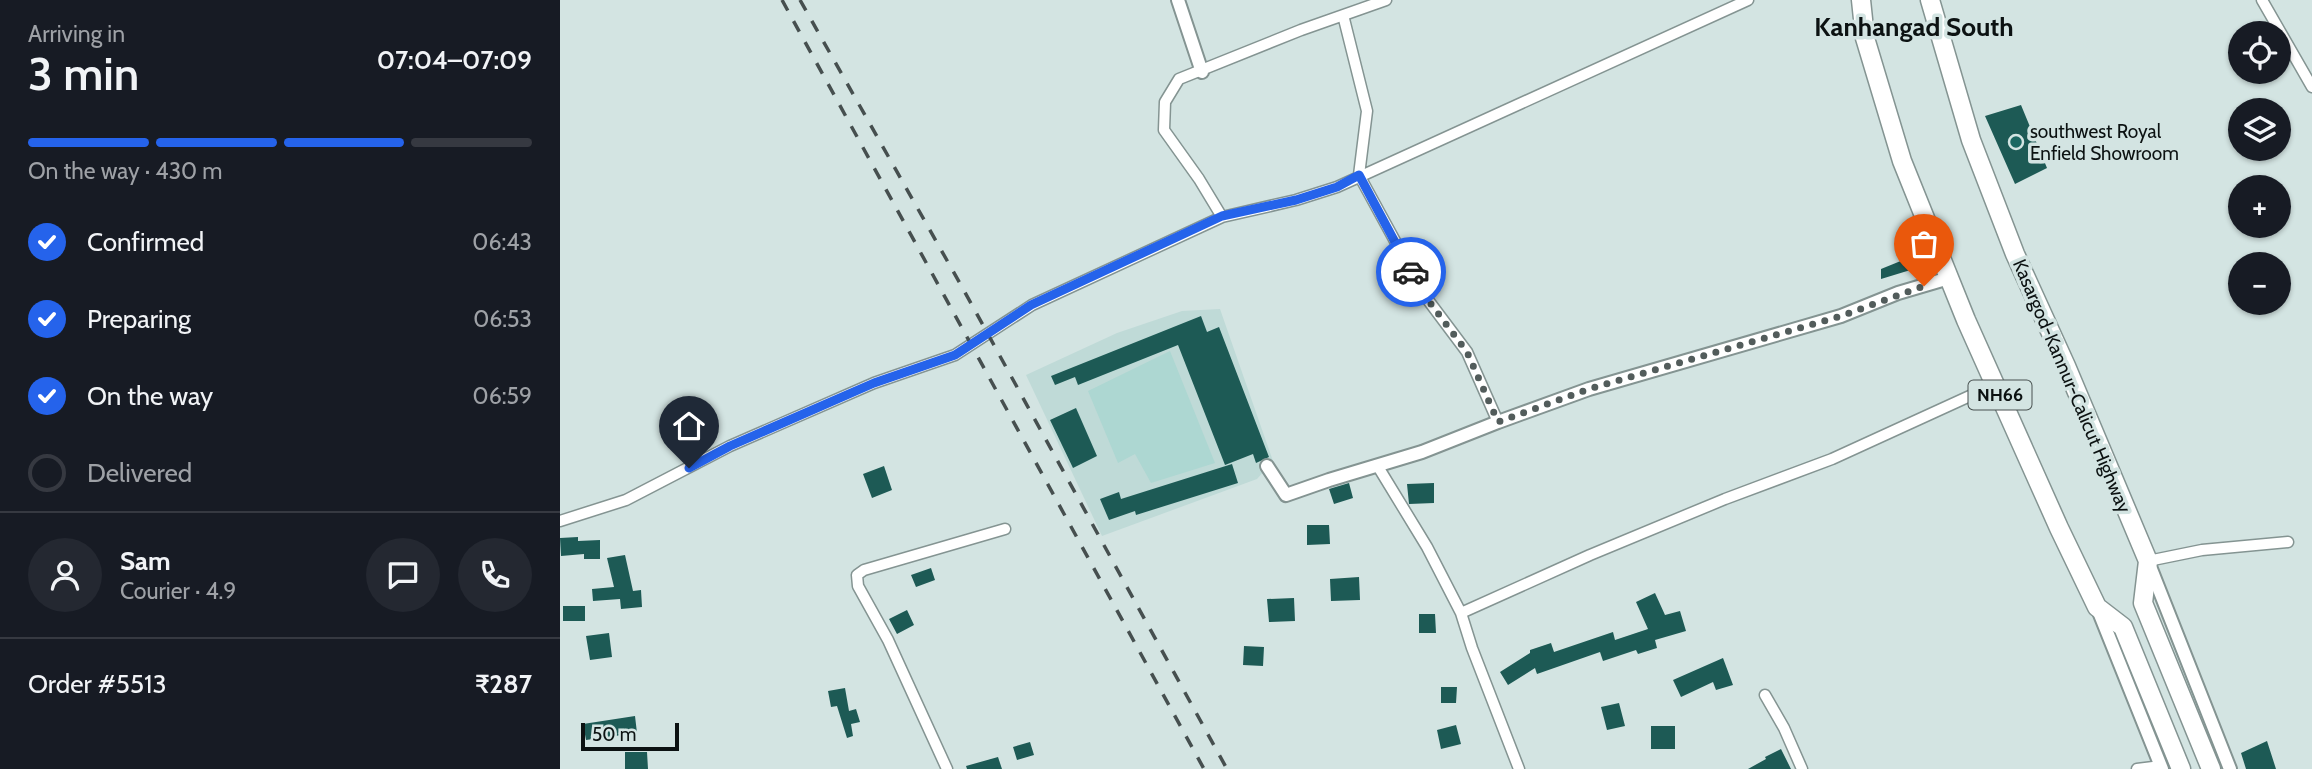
<!DOCTYPE html>
<meta charset="utf-8">
<style>
:root{--surface:#171b24;--page:#242831;--text:#f1f3f6;--muted:#9ea1a6;--line:#363941;--accent:#2563eb}
body{margin:0;font-family:Cabin,sans-serif;background:var(--page);color:var(--text);height:100vh;display:flex;flex-direction:column;font-size:26px;white-space:nowrap}
*{box-sizing:border-box;margin:0}
p{font-size:23px;color:var(--muted)}
.icon{flex:none;width:38px;height:38px;fill:none;stroke:currentColor;stroke-width:2;stroke-linecap:round;stroke-linejoin:round}
.map{position:relative;flex:1;overflow:hidden}
.sheet{display:flex;flex-direction:column;background:var(--surface);width:560px}
.sheet>*{flex:none}
.tools{position:absolute;left:1668px;top:21px;display:grid;gap:14px}
.tools a{display:grid;place-items:center;width:63px;height:63px;border-radius:50%;background:var(--surface);box-shadow:0 2px 5px #0004;font-size:35px}
.scale{position:absolute;left:21px;bottom:18px;width:98px;box-sizing:border-box;padding-left:7px;border:4px solid #0c1212;border-top:0;font-size:19px;line-height:24px;white-space:nowrap;color:#0c1212;-webkit-text-stroke:5px #d3e4e2;paint-order:stroke}
.pin{position:absolute;display:grid;place-items:center;width:60px;height:60px;color:#fff;margin:-72px -30px;border-radius:50% 50% 50% 0;rotate:-45deg;box-shadow:0 0 7px #0007}
.pin .icon{rotate:45deg}
.courier{position:absolute;display:grid;place-items:center;width:70px;height:70px;margin:-35px;border:5px solid #2563eb;border-radius:50%;background:#fff;color:#222;box-shadow:0 2px 9px #0007}
.head em{font-style:normal;font-weight:600}
.head div{display:flex;flex-direction:column-reverse}
.head{display:flex;align-items:center;justify-content:space-between;height:119px;padding:0 28px}
h1{font-size:46px;font-weight:600;line-height:52px}
.bar{display:grid;grid-template-columns:repeat(4,1fr);gap:10px 7px;align-content:center;height:84px;padding:0 28px}
.bar i{height:9px;border-radius:5px;background:var(--line)}
.bar .active{background:var(--accent)}
.bar p{grid-column:span 4}
.line{display:flex;align-items:center;gap:18px;padding:0 28px;border-top:2px solid var(--line)}
.line div{flex:1}
.round{display:grid;place-items:center;flex:none;width:74px;height:74px;border-radius:37px;background:var(--page)}
ol{padding:0 28px;list-style:none}
li{display:flex;align-items:center;gap:21px;height:77px}
li p{margin-inline-start:auto}
li .icon{padding:7px;border-radius:50%;background:var(--accent);color:#fff;stroke-width:4}
li:last-child{color:var(--muted)}
li i{width:38px;height:38px;border:4px solid var(--line);border-radius:50%}
main{display:flex;flex:1;min-height:0}
.map>svg:first-child{display:block}
.built{fill:#bfdad7}
.green{fill:#add7d2}
.building{fill:#1d5a55}
.lines{fill:none;stroke-linecap:round;stroke-linejoin:round}
.minor-casing{stroke:#849492;stroke-width:13}
.tertiary-casing{stroke:#849492;stroke-width:16}
.trunk-casing{stroke:#849492;stroke-width:21}
.minor{stroke:#fff;stroke-width:10}
.tertiary{stroke:#fff;stroke-width:12}
.trunk{stroke:#fff;stroke-width:18}
.rail{stroke:#464f4f;stroke-width:3.5;stroke-dasharray:12 12;stroke-linecap:butt}
.done{stroke:#525c5b;stroke-width:7;stroke-dasharray:0 12.6}
.route{stroke:#2563eb;stroke-width:9}
.poi-dot{fill:#1b6761;stroke:#d3e4e2;stroke-width:2.5}
.labels{text-anchor:middle;dominant-baseline:central;stroke-width:7;stroke-linejoin:round;paint-order:stroke}
.shield{fill:#d3e4e2;stroke:#485150;stroke-width:2}
.shield-label{font-size:18px;font-weight:bold;fill:#0c1212}
.poi-label{font-size:19px;fill:#0c1212;stroke:#d3e4e2;text-anchor:start}
.street-label{font-size:19px;fill:#0c1212;stroke:#d3e4e2}
.district-label{font-size:26px;font-weight:bold;fill:#0c1212;stroke:#d3e4e2}
</style>
<main>
<section class="sheet">
<div class="head"><div><h1>3 min</h1><p>Arriving in</p></div><em>07:04–07:09</em></div>
<div class="bar"><i class="active"></i><i class="active"></i><i class="active"></i><i></i><p>On the way · 430 m</p></div>
<ol>
<li><svg class="icon" aria-label="check" viewBox="0 0 24 24"><path d="M5 12l5 5 9-10"/></svg>Confirmed<p>06:43</p></li>
<li><svg class="icon" aria-label="check" viewBox="0 0 24 24"><path d="M5 12l5 5 9-10"/></svg>Preparing<p>06:53</p></li>
<li><svg class="icon" aria-label="check" viewBox="0 0 24 24"><path d="M5 12l5 5 9-10"/></svg>On the way<p>06:59</p></li>
<li><i></i>Delivered</li>
</ol>
<div class="line" style="height:126px"><a class="round"><svg class="icon" aria-label="person" viewBox="0 0 24 24"><circle cx="12" cy="8" r="4"/><path d="M4 21q1-7 8-7t8 7"/></svg></a><div><b>Sam</b><p>Courier · 4.9</p></div><a class="round"><svg class="icon" aria-label="chat" viewBox="0 0 24 24"><path d="M4 5h16v11H9l-5 4z"/></svg></a><a class="round"><svg class="icon" aria-label="phone" viewBox="0 0 24 24"><path d="M5 4h4l2 5-3 2q2 4 5 5l2-3 5 2v4C11 20 4 13 5 4z"/></svg></a></div>
<div class="line" style="height:91px"><div>Order #5513</div><b>₹287</b></div>
</section>
<div class="map">
<svg width="1752" height="769" viewBox="0 0 1752 769">
<rect width="100%" height="100%" fill="#d3e4e2"/>
<path class="built" d="M660 309 713 461 697 479 542 536 466 375 557 333 622 311Z"/>
<path class="green" d="M610 351 655 463 591 483 575 454 558 463 528 391Z"/>
<path class="building" d="M1461 105 1487 168 1455 184 1425 116Z
M1353 256 1357 268 1321 279V269Z
M641 316 647 332 659 327 709 457 696 463 693 454 665 465 618 345 518 385 515 377 495 385 491 376Z
M516 408 537 456 513 468 490 420Z
M672 464 678 483 576 515 575 511 549 520 540 499 559 492 561 499Z
M324 466 332 490 312 498 303 474Z
M789 483 793 498 774 504 769 489Z
M874 483V503L849 504 847 484Z
M747 525H769L770 544 747 545Z
M18 537V541L40 540V559H24V554L1 556 0 538Z
M65 555 73 591 81 590 82 607 61 609 60 599 33 601 32 589 54 587 47 558Z
M371 568 375 580 356 587 351 575Z
M799 577 800 600 771 601 770 579Z
M1095 593 1105 615 1120 611 1126 631 1095 640 1097 648 1078 654 1076 650 1043 661 1040 652 977 674 975 668 948 685 940 672 970 653V650L991 643 994 652 1053 632 1055 640 1088 629 1076 602Z
M734 598 735 621 709 622 707 599Z
M3 606H25V621H3Z
M347 610 354 625 337 634 329 619Z
M859 614H875L876 633H859Z
M49 633 52 657 30 660 26 636Z
M684 646 704 647 703 666 683 665Z
M1163 658 1173 685 1156 690 1153 682 1121 697 1113 680Z
M881 687H897L896 703H881Z
M285 688 289 711 296 709 300 722 291 724 293 736 287 738 277 706 271 707 268 691Z
M1059 703 1065 726 1047 730 1041 707Z
M75 716 77 733 26 740 23 724Z
M896 725 901 744 881 749 877 730Z
M1091 726H1115V749H1091Z
M1707 741 1716 769H1686L1681 753Z
M470 742 474 755 457 760 453 747Z
M1221 749 1231 769H1188L1206 759 1205 757Z
M65 752H87L88 769H65Z
M438 757 442 769H407L406 766Z"/>
<g class="lines">
<g class="minor-casing">
<path id="minor" d="M1702 0 1752 87
M783 15 807 111 799 175 865 296 907 352 938 422
M662 217 736 200 777 187 1188 0
M817 465 867 547 901 613 912 648 959 769
M0 521 66 500 170 446 314 383 395 355 472 305 662 217 639 179 604 130 605 102 619 79 741 30 826 0
M1588 561 1642 550 1728 542
M901 613 1030 555 1165 499 1272 459 1412 395 1436 387
M1205 695 1224 728 1242 769
M387 769 328 640 298 586 297 575 304 570 445 529
M1577 769 1601 766"/>
</g>
<g class="tertiary-casing">
<path id="tertiary" d="M618 0 642 72
M707 466 726 495 769 480 862 452 938 422 1029 389 1281 316 1338 293 1389 278
M1589 564 1670 769
M1537 607 1602 769"/>
</g>
<g class="trunk-casing">
<path id="trunk" d="M1301 0 1305 38 1342 161 1406 320 1499 528 1537 607 1563 627 1621 769
M1370 0 1411 140 1455 254 1506 366 1588 561 1583 603 1651 769"/>
</g>
<use href="#minor" class="minor"/>
<use href="#tertiary" class="tertiary"/>
<use href="#trunk" class="trunk"/>
<path class="rail" d="M222 0 644 769
M240 0 402 287 667 769"/>
</g>
<g class="lines">
<path class="done" d="M851 272 865 296 907 352 938 422 1029 389 1281 316 1364 286"/>
<path class="route" d="M129 468 170 446 314 383 395 355 471 305 662 216 736 200 777 187 799 175 851 272"/>
</g>
<circle class="poi-dot" cx="1456" cy="142" r="7"/>
<g class="labels">
<rect class="shield" x="1408.5" y="380.5" width="63" height="29" rx="5"/>
<g class="shield-label">
<text x="1440" y="395">NH66</text>
</g>
<g class="poi-label">
<text x="1470" y="131">southwest Royal<tspan x="1470" dy="22">Enfield Showroom</tspan></text>
</g>
<g class="street-label">
<text transform="translate(1512 386) rotate(67)">Kasargod-Kannur-Calicut Highway</text>
</g>
<g class="district-label">
<text x="1354" y="27">Kanhangad South</text>
</g>
</g>
</svg>
<div class="tools">
<a><svg class="icon" aria-label="locate" viewBox="0 0 24 24"><circle cx="12" cy="12" r="6"/><path d="M12 2v4M12 18v4M2 12h4M18 12h4"/></svg></a>
<a><svg class="icon" aria-label="layers" viewBox="0 0 24 24"><path d="M12 4l9 5-9 5-9-5zM3 14l9 5 9-5"/></svg></a>
<a>+</a>
<a>−</a>
</div>
<div class="scale">50 m</div>
<div class="pin" style="left:1364px;top:286px;background:#ea580c"><svg class="icon" aria-label="bag" viewBox="0 0 24 24"><path d="M5 8h14l-1 12H6zM9 8a3 3 0 0 1 6 0"/></svg></div>
<div class="pin" style="left:129px;top:468px;background:#1f2937"><svg class="icon" aria-label="home" viewBox="0 0 24 24"><path d="M3 11l9-7 9 7M6 9v11h12V9"/></svg></div>
<div class="courier" style="left:851px;top:272px"><svg class="icon" aria-label="car" viewBox="0 0 24 24"><path d="M5 17H2v-5l4-1 3-4h7l3 4 3 1v5h-3M9 17h6M6 11h13"/><circle cx="7" cy="17" r="2"/><circle cx="17" cy="17" r="2"/></svg></div>
</div>
</main>
